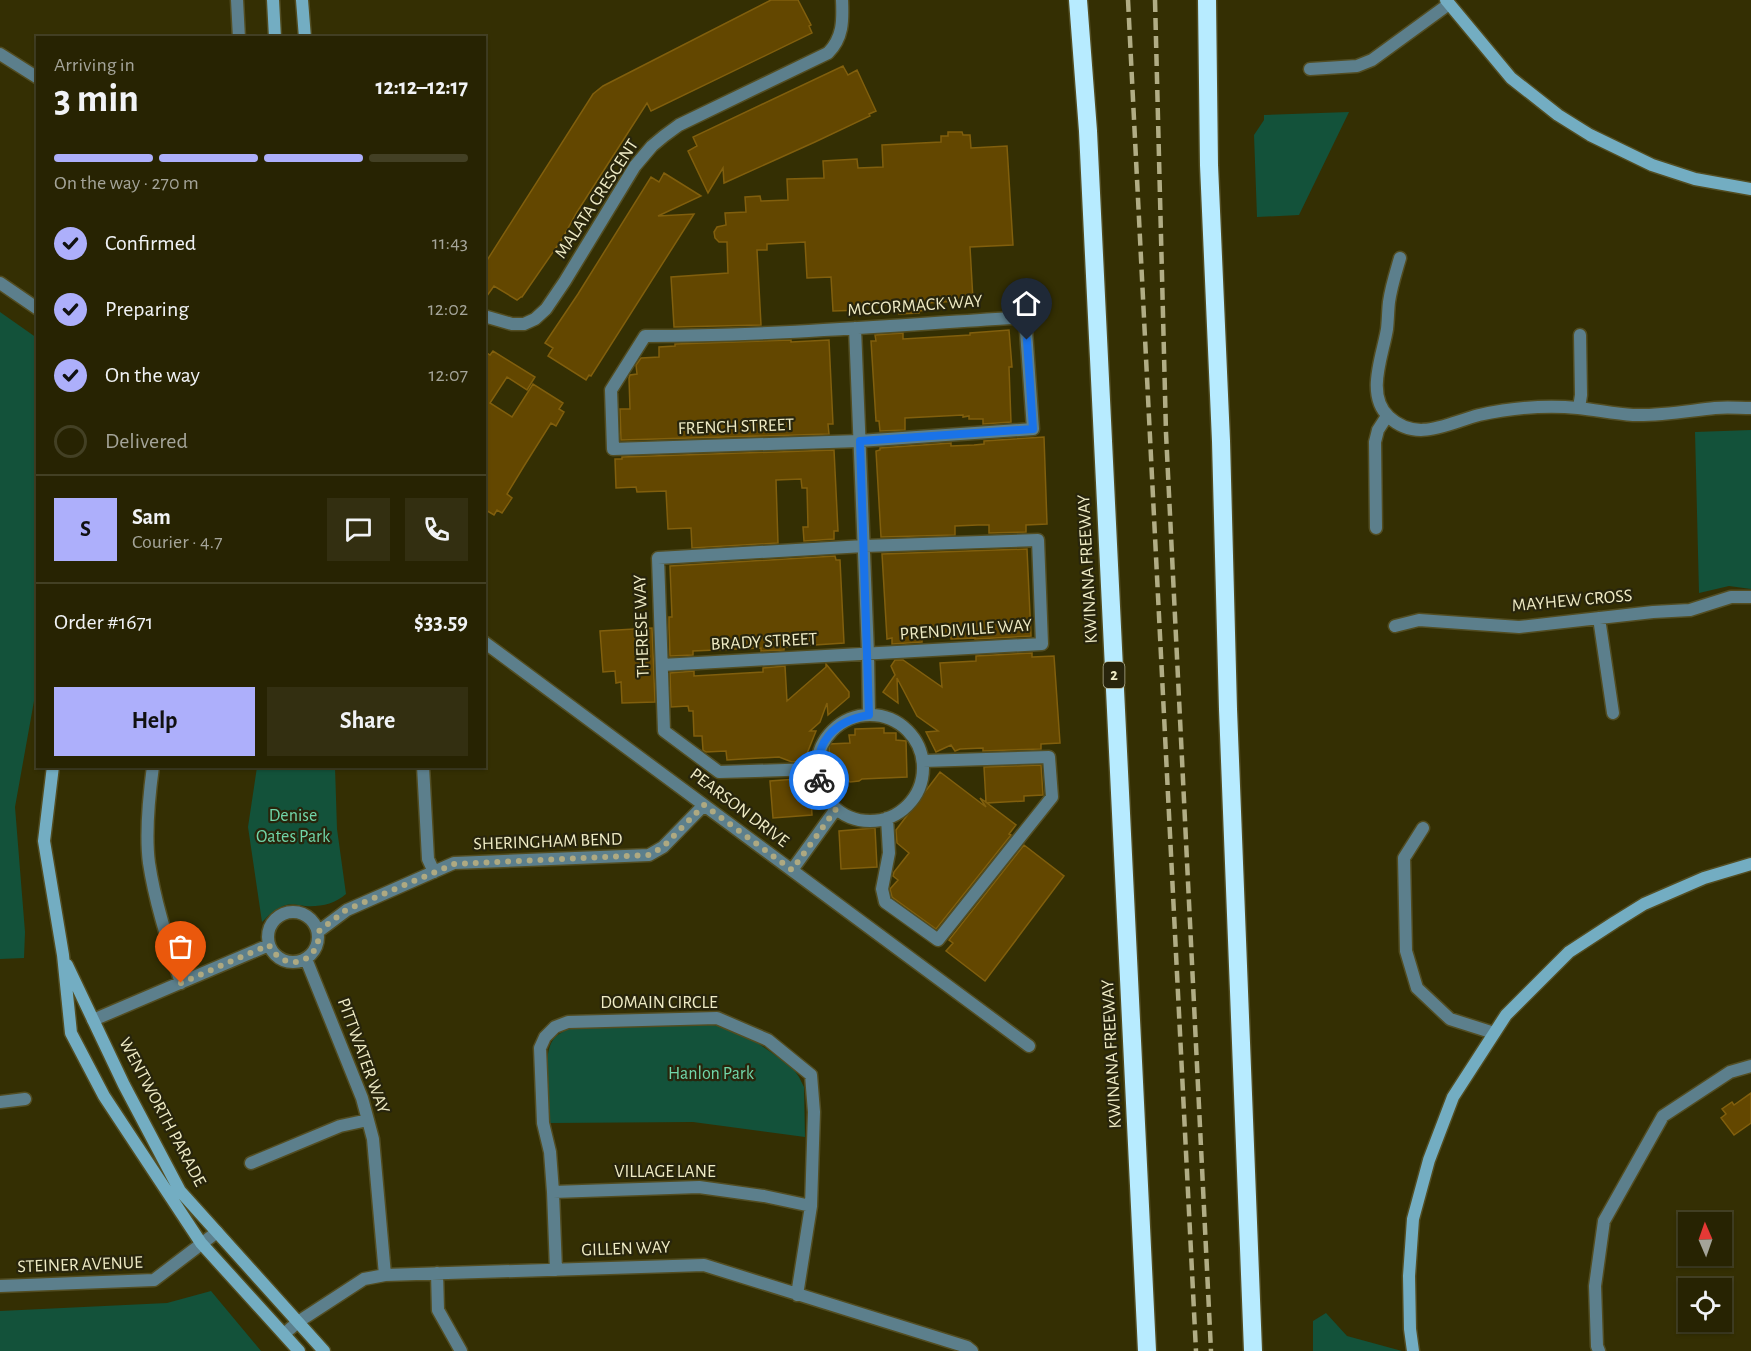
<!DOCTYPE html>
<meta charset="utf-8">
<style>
:root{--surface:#272302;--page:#332f11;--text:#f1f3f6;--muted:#a4a499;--line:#434024;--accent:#adaffb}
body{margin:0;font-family:"Alegreya Sans",sans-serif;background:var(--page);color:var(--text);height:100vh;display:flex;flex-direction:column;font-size:22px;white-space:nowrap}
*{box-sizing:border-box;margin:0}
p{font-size:20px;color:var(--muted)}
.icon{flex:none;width:33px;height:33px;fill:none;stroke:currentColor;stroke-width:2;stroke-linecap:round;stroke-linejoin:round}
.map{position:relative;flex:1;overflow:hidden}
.side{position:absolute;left:36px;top:36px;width:450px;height:732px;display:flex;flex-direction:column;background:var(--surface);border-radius:0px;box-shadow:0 2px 4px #0004,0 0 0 2px var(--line)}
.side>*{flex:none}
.needle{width:39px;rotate:358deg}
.buttons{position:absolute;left:1678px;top:1212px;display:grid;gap:12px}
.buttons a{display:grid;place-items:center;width:54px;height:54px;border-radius:0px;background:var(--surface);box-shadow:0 2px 4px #0004,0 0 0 2px var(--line);font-size:30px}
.pin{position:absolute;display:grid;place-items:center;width:51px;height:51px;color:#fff;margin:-62px -26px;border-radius:50% 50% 50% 0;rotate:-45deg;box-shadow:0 0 6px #0007}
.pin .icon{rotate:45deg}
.courier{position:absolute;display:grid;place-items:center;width:60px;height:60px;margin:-30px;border:4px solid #1a73e8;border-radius:50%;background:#fff;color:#222;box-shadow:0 2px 8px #0007}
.head em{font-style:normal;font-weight:700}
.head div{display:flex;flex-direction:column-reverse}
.head{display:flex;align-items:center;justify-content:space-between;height:102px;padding:0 18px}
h1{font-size:39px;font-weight:700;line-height:45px}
.bar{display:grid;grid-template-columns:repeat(4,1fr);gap:9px 6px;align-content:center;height:72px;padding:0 18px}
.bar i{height:8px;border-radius:4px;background:var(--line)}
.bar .on{background:var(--accent)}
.bar p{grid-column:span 4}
.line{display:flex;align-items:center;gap:15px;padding:0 18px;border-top:2px solid var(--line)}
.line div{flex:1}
.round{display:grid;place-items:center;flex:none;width:63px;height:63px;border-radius:0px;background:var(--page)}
ol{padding:0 18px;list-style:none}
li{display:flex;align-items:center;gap:18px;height:66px}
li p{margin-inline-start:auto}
li .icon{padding:6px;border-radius:50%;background:var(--accent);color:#111;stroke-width:4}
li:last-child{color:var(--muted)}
li i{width:33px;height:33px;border:3px solid var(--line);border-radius:50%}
.button{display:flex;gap:12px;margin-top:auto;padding:12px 18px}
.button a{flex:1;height:69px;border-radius:0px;background:var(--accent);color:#111;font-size:24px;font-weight:700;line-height:69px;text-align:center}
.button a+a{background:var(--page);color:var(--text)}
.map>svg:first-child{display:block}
.green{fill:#13523a}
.building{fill:#634700;stroke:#815f0d;stroke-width:1.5}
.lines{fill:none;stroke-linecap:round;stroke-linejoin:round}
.street-casing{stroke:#524d22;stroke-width:15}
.secondary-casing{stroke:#524d22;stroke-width:15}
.highway-casing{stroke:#524d22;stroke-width:21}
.street{stroke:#5c7f8c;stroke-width:12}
.secondary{stroke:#73adc2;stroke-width:12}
.highway{stroke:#b7ebff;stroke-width:18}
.rail{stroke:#b1ad85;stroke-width:4.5;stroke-dasharray:12 6;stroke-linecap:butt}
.done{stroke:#aea981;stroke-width:6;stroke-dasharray:0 10.8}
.route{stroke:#1a73e8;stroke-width:8}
.labels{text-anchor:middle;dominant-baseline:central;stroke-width:4.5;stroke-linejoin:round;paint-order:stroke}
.shield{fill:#28250c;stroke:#b3b08e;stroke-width:1.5}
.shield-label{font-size:16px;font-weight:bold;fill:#efebc5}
.street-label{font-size:18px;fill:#efebc5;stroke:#28250c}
.park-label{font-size:18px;fill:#71d6a9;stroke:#28250c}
</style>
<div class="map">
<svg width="1751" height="1351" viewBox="0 0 1751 1351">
<rect width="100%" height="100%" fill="#342f03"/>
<path class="green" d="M1349 112 1299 215 1257 217 1254 135 1264 120V115Z
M0 312 37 338 38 693 34 701 15 807 25 932 24 958 0 959Z
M1751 430V589L1729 586 1699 593 1695 432Z
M257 767H335L337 829 346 894C335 904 320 907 305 906 299 905 292 904 286 905 276 908 269 915 262 922L248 827Z
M705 1024 726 1027 742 1032 792 1067 799 1077 804 1087 805 1137 693 1122 550 1123C548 1104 542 1055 553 1040 556 1035 563 1032 568 1029Z
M211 1291 261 1351H0V1311L167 1303Z
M1326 1313 1347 1336 1402 1351H1313V1321Z"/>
<path class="building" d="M771 0H798L811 25 809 26 812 33 651 111 647 103 577 212 562 239 522 297H521L517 300 494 286 484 300V265L593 94 603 86Z
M843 66 848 75 857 70 876 111 869 114 870 116 815 142 724 183 723 168 708 193 688 151 697 146 693 137Z
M948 132H962L963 135H970L971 148 1007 146 1013 245 970 247 973 300 928 303 927 310 919 311V313L899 314 898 304 861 306 862 310 833 311 831 277 807 278 805 242 767 244V250H757L761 325 674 327 671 277 728 273 727 242H719L715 238 714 232 717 227 726 225 725 213 746 212 745 197 760 196 761 201 788 200 787 179 824 178 823 161 857 159 858 168 883 167 882 145 941 142V136H948Z
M664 173 701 196 658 216 694 214 591 376 589 375 586 380 548 356 553 348 545 343 578 294 651 177 659 182Z
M1009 330 1012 367H1009L1011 422 983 424V419H969V416L963 417V415L905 418V430L880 431 879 421H876L871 341H876L875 335 903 333V339L970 335V333Z
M791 340V342L829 340 833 424H828L829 434 621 440 620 409H630L629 378 630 375 637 374 636 365 641 358 659 357V347L675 346V344Z
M484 351 490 355 493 351 535 377 527 390 507 377 490 403 512 417 533 384 563 403 559 409 564 412 556 426 551 423 524 466 507 494 512 498 502 513 497 510 494 515 484 509Z
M1044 437 1047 524 1026 525V532L989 533V525H978L955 526V535L881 537 876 451 880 450V448L951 443V446L974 445 984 444V441Z
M834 450 838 531H834V539L804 541 803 527H808L807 488H802L801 479 776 480 778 543 692 548 691 528 668 529 666 491 637 492 636 487 616 488 615 459H622V457Z
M1027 549 1031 636 975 639V638L951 639V636L922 638V642L892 644V638L887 639 882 554Z
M835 556 836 560H840L844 643 784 647V650L761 651V648L693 651V655L670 656 669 627V617H672L670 566Z
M652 628 655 702 622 703 621 682 616 683 615 671 603 672 600 631Z
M1032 653V657L1054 656 1060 743 1041 744V749L983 751V748L960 749 955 751 951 745 936 752 926 732 938 731 917 716 897 678 898 703 883 692 895 675 891 666 895 660H903L942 687 940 663 976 661V656Z
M826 664 849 692V697L828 715 827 703 820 722 810 731H816L804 761 792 762 779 757 727 760 726 751 706 752 703 750 702 736H694L693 711H689L688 706 671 707 670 673 694 671V676L763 672V668L785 666 787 701 826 667Z
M884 728V733H896V740L906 741 907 777 862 779 859 781 850 782 843 776H830L829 744 850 743 849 735H855V729Z
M1041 765 1043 795 1024 796V801L987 803 1016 825 1009 834 1011 835 936 929 892 897 890 889 898 880 893 876 894 872 909 853 897 843 896 830 940 772 986 807 980 798 986 802 984 767Z
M810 778 812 815 773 818 770 781Z
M875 828 877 867 841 869 839 831Z
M1024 845 1064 876 985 981 946 951 953 943 949 940Z
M1751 1093V1123L1734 1135 1721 1118 1726 1114 1722 1109 1732 1102 1734 1105Z"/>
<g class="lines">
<g class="street-casing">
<path id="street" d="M237 0 239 38
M0 54 38 78
M1310 69 1357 66 1372 60 1449 4
M1400 258C1396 272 1391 287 1389 302 1388 311 1388 320 1387 329 1383 355 1365 395 1389 417 1417 443 1448 423 1479 415 1511 408 1546 405 1578 408 1597 410 1615 414 1633 415 1660 416 1687 411 1715 408 1727 407 1739 408 1751 408
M0 283 38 309
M484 316 512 324H524L535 319 546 309 565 281 635 166 652 146 664 136 679 125 828 53C843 38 843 21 842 0
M1025 317 1033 429 859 441 613 449 611 390 645 336C772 336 899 325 1025 317Z
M855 328 868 654 869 715
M1579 408 1581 395 1580 335
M1376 528 1375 442 1378 430 1387 416
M1599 618 1613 713
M1395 626 1419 620 1519 627 1653 612 1690 610 1731 597H1751
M484 642 1029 1046
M662 665 1042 644 1038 540 864 546 658 558 664 731 719 772 817 769
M817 768a53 53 0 1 1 106 0a53 53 0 1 1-106 0Z
M153 766C149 796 145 833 149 863 155 903 169 945 181 983
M423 766 428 859 434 872
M887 818 889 853 882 889 885 902 938 940 1052 797 1049 757 923 761
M1423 828 1404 858 1406 951 1417 988 1450 1019 1494 1033
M792 870 836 809
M268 937a25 25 0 1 1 50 0a25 25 0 1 1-50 0Z
M319 931 347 910 454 863 649 855 663 847 704 805
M306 959 362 1098 373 1139 385 1275
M93 1020 269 945
M0 1102 25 1099
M251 1163 340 1126 368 1120
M553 1192 699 1187 764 1196 811 1206
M556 1270 553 1192 550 1152 543 1123 540 1048 545 1037 555 1027 568 1022 717 1018 768 1040 811 1075 814 1112 811 1206 797 1295
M437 1273 438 1310 461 1351
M0 1286 154 1280 217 1232
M284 1334 298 1322 364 1279 385 1275 704 1265 967 1347 972 1351
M1599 1351 1597 1346 1595 1286 1604 1221 1663 1116 1730 1072 1751 1066"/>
</g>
<g class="secondary-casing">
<path id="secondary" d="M273 0 275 38
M302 0 305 38
M1446 0 1511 78 1558 115 1590 135 1652 165 1695 179 1751 189
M53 766 44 841 63 955 71 1033 104 1096 201 1243 299 1351
M67 965 124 1085 180 1191 324 1351
M1413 1351 1410 1329 1409 1276 1413 1219 1429 1160 1453 1097 1506 1015 1569 952 1615 922 1644 904 1704 878 1751 864"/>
</g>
<g class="highway-casing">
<path id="highway" d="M1078 0 1088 131 1147 1351
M1207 0 1209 165 1221 441 1228 709 1253 1351"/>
</g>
<use href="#street" class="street"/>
<use href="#secondary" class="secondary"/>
<use href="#highway" class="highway"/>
<path class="rail" d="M1128 0 1196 1351
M1155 0 1166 433 1211 1351"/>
</g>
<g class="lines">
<path class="done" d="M181 983 269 945C284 974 320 964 319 931L346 910 454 864 649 855 663 847 704 805 792 870 836 809 826 798 819 780"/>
<path class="route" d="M819 780C813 742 834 721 869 715L860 441 1033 429 1027 340"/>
</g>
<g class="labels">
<rect class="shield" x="1103.5" y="662" width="21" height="26" rx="4.5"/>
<g class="shield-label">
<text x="1114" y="675">2</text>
</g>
<g class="street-label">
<text transform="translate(597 199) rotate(-57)">MALATA CRESCENT</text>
<text transform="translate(915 306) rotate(-4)">MCCORMACK WAY</text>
<text transform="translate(736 427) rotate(-2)">FRENCH STREET</text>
<text transform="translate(1088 569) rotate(-93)">KWINANA FREEWAY</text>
<text transform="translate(1572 601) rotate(-5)">MAYHEW CROSS</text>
<text transform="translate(642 626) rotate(-92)">THERESE WAY</text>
<text transform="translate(966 630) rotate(-4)">PRENDIVILLE WAY</text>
<text transform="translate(764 642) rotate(-3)">BRADY STREET</text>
<text transform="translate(739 808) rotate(37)">PEARSON DRIVE</text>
<text transform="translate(548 842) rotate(-2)">SHERINGHAM BEND</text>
<text x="659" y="1003">DOMAIN CIRCLE</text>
<text transform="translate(1112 1054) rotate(-93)">KWINANA FREEWAY</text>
<text transform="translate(363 1056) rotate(70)">PITTWATER WAY</text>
<text transform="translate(162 1112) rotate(62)">WENTWORTH PARADE</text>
<text x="665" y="1172">VILLAGE LANE</text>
<text transform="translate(626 1249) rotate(-2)">GILLEN WAY</text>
<text transform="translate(80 1265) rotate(-2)">STEINER AVENUE</text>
</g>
<g class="park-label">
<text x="293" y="816">Denise<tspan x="293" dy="21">Oates Park</tspan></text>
<text x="711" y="1074">Hanlon Park</text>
</g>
</g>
</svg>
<div class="buttons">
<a><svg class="needle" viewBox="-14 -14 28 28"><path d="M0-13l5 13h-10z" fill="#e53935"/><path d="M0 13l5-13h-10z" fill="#a4a499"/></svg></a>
<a><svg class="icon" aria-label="locate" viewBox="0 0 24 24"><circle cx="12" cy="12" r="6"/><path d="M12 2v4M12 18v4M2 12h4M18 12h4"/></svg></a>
</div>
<div class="pin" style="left:181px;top:983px;background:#ea580c"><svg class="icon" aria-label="bag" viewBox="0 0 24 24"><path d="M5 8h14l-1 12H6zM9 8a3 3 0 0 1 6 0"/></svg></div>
<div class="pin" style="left:1027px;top:340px;background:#1f2937"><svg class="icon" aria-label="home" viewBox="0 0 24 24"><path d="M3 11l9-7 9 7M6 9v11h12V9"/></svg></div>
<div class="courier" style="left:819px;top:780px"><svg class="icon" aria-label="bike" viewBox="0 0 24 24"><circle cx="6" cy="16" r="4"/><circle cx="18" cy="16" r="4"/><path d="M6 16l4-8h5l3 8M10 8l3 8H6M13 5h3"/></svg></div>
<section class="side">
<div class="head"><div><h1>3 min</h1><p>Arriving in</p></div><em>12:12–12:17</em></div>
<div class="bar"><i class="on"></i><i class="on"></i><i class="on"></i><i></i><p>On the way · 270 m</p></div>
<ol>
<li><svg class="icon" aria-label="check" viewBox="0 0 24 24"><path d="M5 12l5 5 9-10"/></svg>Confirmed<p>11:43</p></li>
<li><svg class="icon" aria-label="check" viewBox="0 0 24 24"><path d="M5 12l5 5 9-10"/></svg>Preparing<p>12:02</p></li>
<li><svg class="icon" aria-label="check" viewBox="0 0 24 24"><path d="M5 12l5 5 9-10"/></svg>On the way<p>12:07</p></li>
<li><i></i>Delivered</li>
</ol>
<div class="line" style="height:108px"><b class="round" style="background:var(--accent);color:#111">S</b><div><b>Sam</b><p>Courier · 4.7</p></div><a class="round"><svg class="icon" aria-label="chat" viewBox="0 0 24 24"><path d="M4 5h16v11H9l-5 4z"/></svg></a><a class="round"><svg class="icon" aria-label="phone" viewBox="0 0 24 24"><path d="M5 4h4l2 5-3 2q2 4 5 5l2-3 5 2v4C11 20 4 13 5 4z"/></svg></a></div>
<div class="line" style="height:78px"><div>Order #1671</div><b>$33.59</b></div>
<div class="button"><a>Help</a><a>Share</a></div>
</section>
</div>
